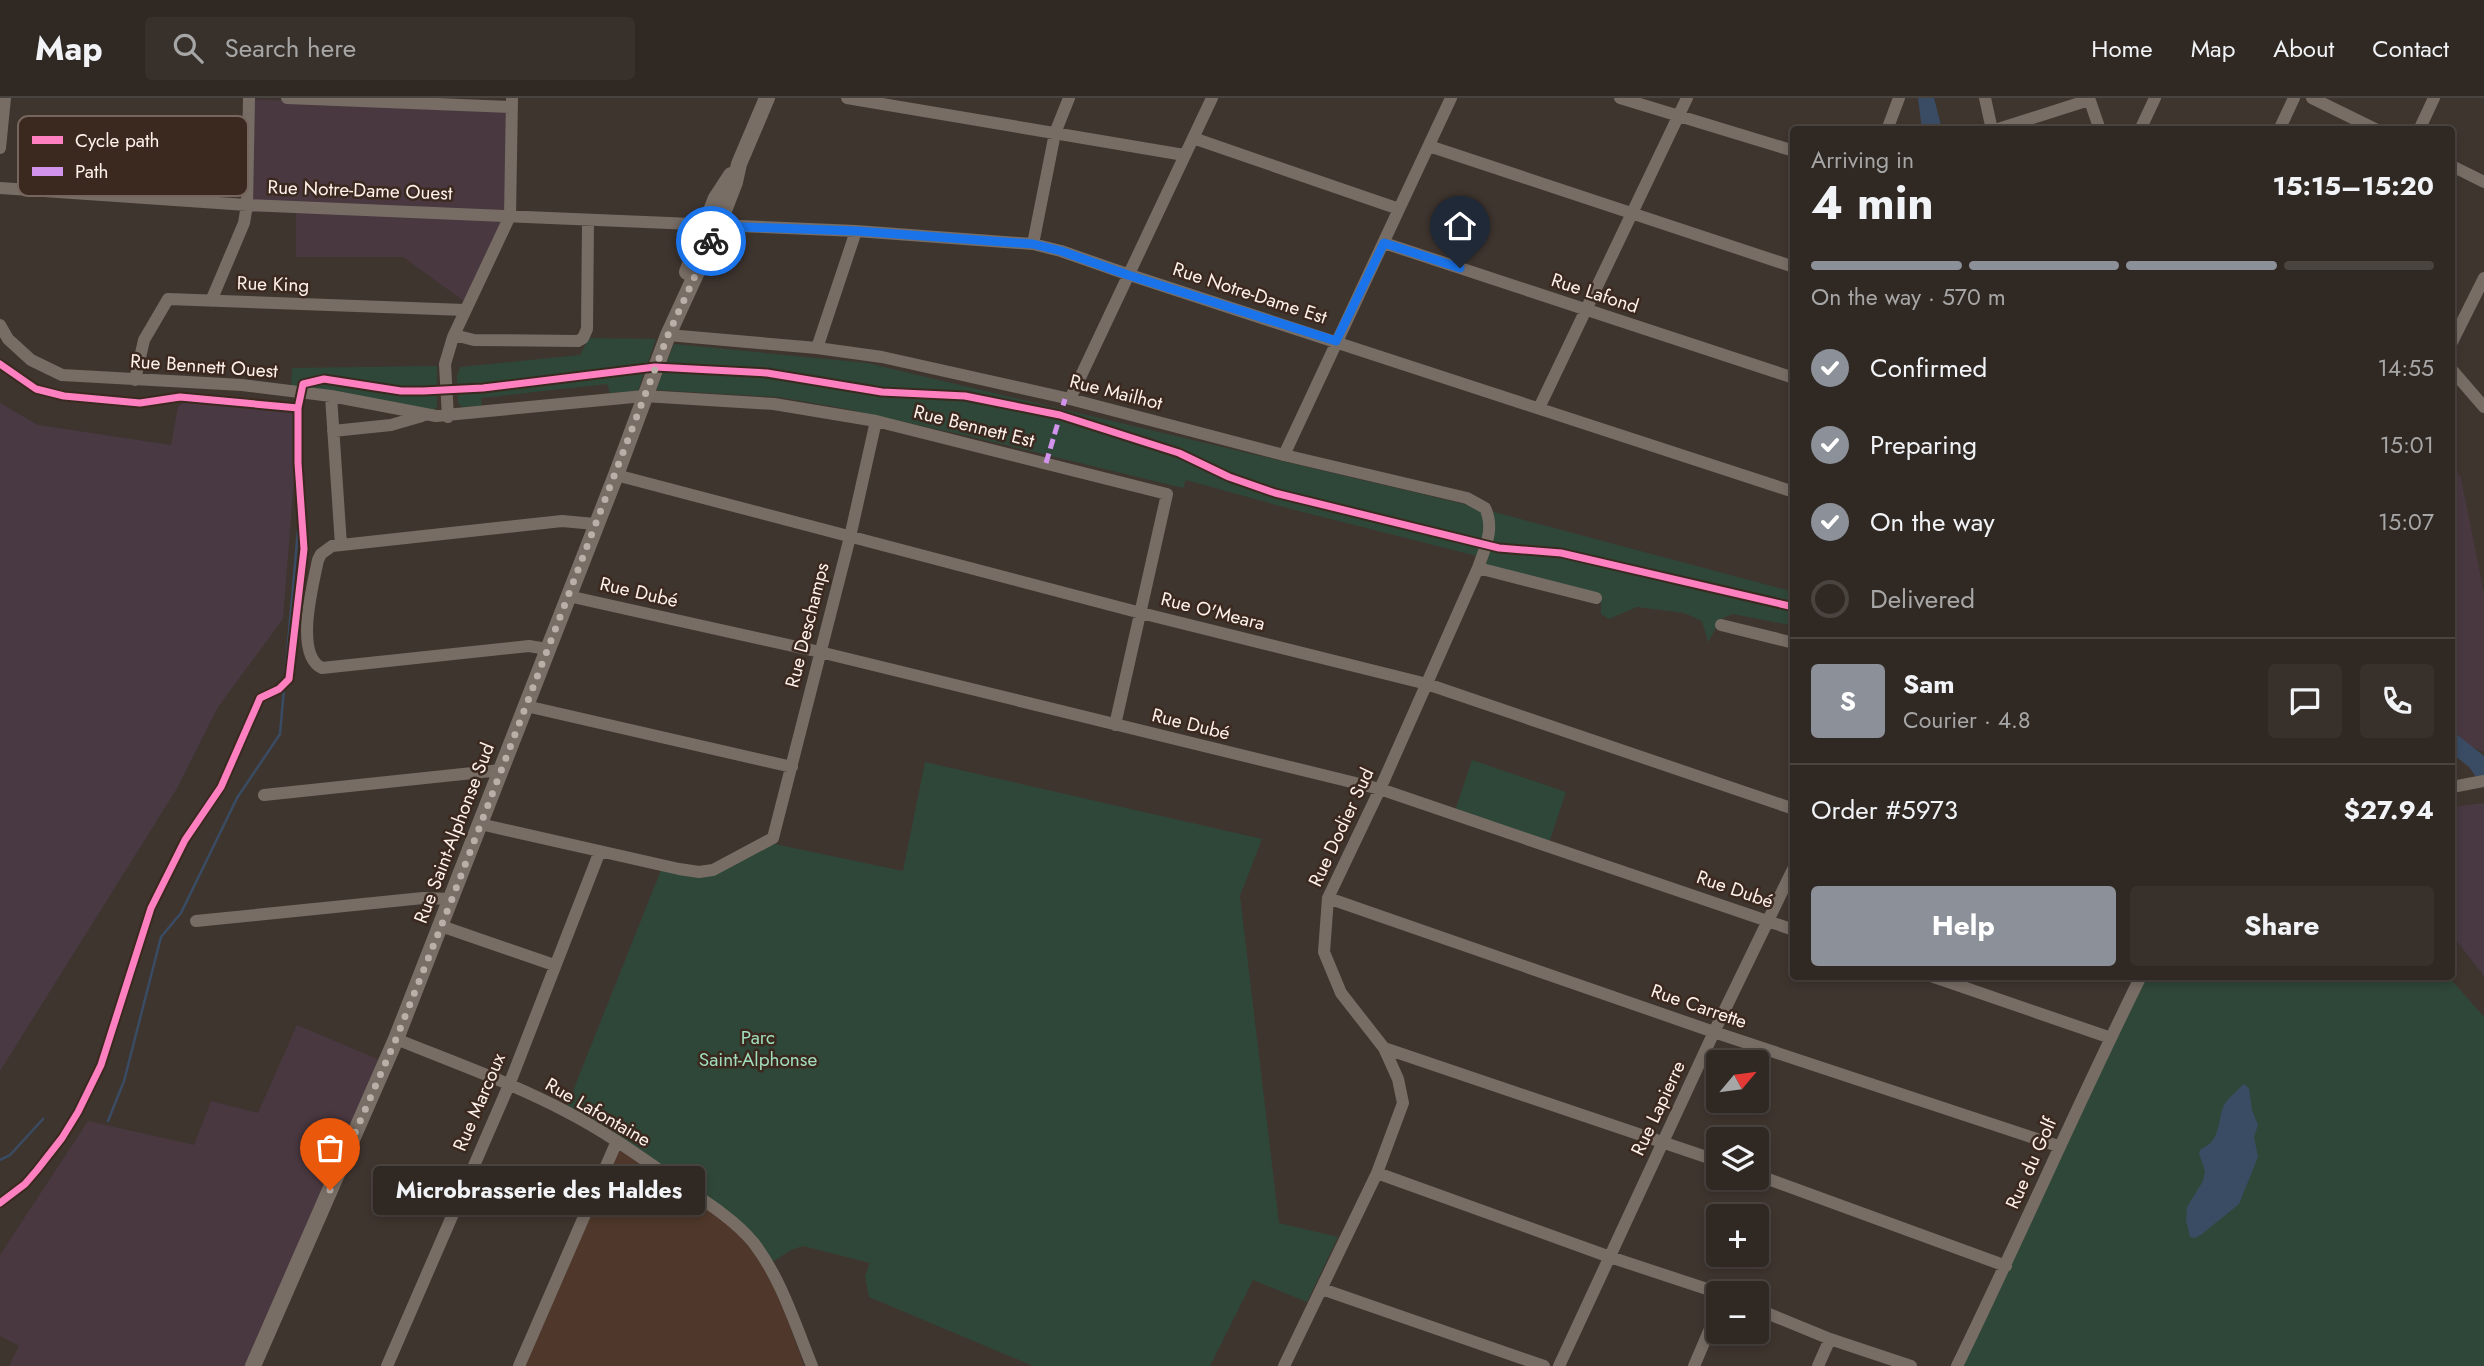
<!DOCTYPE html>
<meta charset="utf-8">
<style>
:root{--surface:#2f2823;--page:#37302b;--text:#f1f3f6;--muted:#a7a6a6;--line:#4a4441;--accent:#8c9099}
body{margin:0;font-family:Jost,sans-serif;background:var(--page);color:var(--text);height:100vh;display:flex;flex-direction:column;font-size:26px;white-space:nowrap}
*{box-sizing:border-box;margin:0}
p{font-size:23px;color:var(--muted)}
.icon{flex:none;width:38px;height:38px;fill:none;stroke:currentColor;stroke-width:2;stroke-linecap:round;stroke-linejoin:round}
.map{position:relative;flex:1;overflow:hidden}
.panel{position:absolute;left:1790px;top:28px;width:665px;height:854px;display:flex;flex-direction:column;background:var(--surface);border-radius:7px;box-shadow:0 4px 10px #0003,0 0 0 2px var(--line)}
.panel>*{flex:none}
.needle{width:46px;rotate:61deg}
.buttons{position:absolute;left:1706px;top:952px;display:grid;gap:14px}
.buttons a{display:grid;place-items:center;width:63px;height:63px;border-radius:7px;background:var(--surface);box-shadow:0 4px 10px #0003,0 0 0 2px var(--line);font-size:35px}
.pin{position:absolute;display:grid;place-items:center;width:60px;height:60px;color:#fff;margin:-72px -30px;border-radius:50% 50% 50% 0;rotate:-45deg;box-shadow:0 0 7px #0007}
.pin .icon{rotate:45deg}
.courier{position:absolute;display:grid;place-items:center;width:70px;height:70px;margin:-35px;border:5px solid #1a73e8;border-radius:50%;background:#fff;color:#222;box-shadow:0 2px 9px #0007}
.bubble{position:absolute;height:49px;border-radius:7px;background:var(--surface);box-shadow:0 4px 10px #0003,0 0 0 2px var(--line);font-size:23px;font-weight:700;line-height:49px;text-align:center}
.head em{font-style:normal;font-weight:700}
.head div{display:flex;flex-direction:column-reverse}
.head{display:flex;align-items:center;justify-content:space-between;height:119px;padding:0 21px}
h1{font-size:46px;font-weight:700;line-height:52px}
.bar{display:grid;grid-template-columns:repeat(4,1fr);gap:10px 7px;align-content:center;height:84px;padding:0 21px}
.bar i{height:9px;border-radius:5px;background:var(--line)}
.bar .current{background:var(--accent)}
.bar p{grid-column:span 4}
.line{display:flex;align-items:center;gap:18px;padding:0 21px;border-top:2px solid var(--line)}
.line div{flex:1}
.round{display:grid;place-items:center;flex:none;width:74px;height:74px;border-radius:7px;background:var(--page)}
ol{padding:0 21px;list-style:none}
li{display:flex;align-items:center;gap:21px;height:77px}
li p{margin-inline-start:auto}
li .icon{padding:7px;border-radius:50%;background:var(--accent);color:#fff;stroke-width:4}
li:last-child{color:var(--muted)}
li i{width:38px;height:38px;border:4px solid var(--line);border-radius:50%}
.primary-button{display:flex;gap:14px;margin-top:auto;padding:14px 21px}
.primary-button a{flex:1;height:80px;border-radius:7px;background:var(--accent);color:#fff;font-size:28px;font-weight:700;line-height:80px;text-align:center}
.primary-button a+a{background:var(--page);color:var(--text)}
header{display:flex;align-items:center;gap:42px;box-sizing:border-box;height:98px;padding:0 35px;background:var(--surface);border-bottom:2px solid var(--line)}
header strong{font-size:33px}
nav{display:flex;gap:38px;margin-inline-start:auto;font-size:24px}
.search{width:490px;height:63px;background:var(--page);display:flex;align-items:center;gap:18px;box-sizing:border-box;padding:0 24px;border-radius:7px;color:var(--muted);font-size:26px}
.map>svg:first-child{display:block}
.commercial{fill:#493840}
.industrial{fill:#483943}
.built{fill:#4f382b}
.green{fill:#2f4738}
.water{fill:#3a4c63}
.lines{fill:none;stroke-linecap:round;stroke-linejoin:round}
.stream{stroke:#3a4c63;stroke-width:2.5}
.river{stroke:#3a4c63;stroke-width:18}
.minor{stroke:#776d65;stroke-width:12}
.major{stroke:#796e65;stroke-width:16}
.quiet{stroke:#d193ec;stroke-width:5;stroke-dasharray:10 5;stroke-linecap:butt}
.cycleway-casing{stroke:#3b291f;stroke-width:11}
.cycleway{stroke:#ff80c0;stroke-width:7}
.done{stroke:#bbafa9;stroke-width:7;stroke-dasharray:0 12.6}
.route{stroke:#1a73e8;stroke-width:9}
.labels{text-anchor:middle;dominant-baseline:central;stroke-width:5;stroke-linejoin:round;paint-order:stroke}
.street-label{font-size:19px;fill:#fef1eb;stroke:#3b291f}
.park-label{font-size:19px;fill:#a0debb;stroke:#3b291f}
.key{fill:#3b291f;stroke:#76655c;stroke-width:2}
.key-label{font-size:19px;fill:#fef1eb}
</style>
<header>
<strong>Map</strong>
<div class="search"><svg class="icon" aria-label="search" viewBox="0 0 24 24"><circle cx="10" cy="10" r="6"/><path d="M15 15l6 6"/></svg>Search here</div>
<nav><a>Home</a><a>Map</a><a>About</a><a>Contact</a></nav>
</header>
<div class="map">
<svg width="2484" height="1268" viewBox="0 0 2484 1268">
<rect width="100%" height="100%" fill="#3f352f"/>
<path class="commercial" d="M251 1 509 12 504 122 465 204 403 159H296V115L250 114Z
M2452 366 2461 380 2484 495V654L2452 640Z
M297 927 382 963 247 1268H9L19 1248 0 1238V1157L88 1023 194 1047 211 1003 258 1015Z"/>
<path class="industrial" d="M185 303 297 311V344L283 521 218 609 176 692 0 973V305L38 327 171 347 178 309Z
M2484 705V878L2452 837V709Z"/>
<path class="built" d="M617 1043 728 1120 768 1167 804 1268H522Z"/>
<path class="green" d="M589 240 656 241 638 293 610 295 607 286 481 300 482 308 462 309 458 305 457 278 460 269 580 257Z
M674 246 867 265 1472 408 1794 494V528L1733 516 1721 521 1708 544 1702 523 1684 515 1637 509 1609 521 1601 516V498L1484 468 1485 460 1291 411 1186 382 1183 390 968 338 847 311 779 299 656 292Z
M437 268V309L432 313 291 288 292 270Z
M1472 662 1566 694 1548 748 1454 716Z
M925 664 1262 741 1240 798 1279 1125 1338 1139 1307 1204 1253 1182 1210 1268H1033L869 1199 865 1178 870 1165 803 1148 791 1152 768 1167 752 1143 565 1013 663 767 699 774 765 744 903 773Z
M2141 879H2449L2484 919V1268H1957Z"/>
<path class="water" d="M1918 0H1934L1942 31H1922Z
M2244 986 2249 990 2252 1012 2258 1027 2254 1039 2258 1059 2239 1106 2202 1136 2195 1140 2190 1139 2186 1122 2187 1109 2203 1083 2205 1073 2199 1055 2201 1051C2221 1043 2217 1024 2224 1007 2228 1000 2238 992 2244 986Z"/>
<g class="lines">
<path class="stream" d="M108 1023 124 983 161 839 181 815 237 700 280 636 298 432
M0 1062 10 1057 43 1021"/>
<path class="river" d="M2452 644 2476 663 2484 675"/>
<path class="minor" d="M287 0 512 9
M847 0 1184 57
M1620 0 1794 53
M1985 0 1992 32
M2089 0 2100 32
M2312 0 2377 32
M1887 32 1899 0
M1995 32 2089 2
M2140 32 2155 0
M2279 32 2294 0
M2419 32 2434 0
M1193 40 1399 111
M1429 48 1794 169
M0 50 5 0
M2452 68 2484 84
M0 90 247 107 856 133 1033 146 1061 153 1127 176 1794 394
M1384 145 1794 280
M1033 146 1055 35 1069 0
M211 203 244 125 247 107 249 0
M0 227 8 241 31 262 62 277 242 287 331 298 436 318 644 298 774 306 876 323 1167 396 1115 627
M454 237 474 242 578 243 583 240 587 231 588 123
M668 237 817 250 882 259 1070 301 1284 357 1467 400 1485 410C1495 430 1485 450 1478 470L1380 691 1328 800 1324 854 1341 895 1384 950 1398 981 1403 1005 1377 1075 1284 1268
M2452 244 2484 180
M817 250 856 133
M2452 272 2484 309
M135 282 144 242 168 201 465 212
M331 298 341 447
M1070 301 1212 0
M1539 310 1687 0
M448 319 445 266 453 239 510 118 512 0
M333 333 391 327 422 318
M1284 357 1451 0
M616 377 1141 515 1427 586 1794 711
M1478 470 1596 500
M568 498 820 554 1380 691 1794 832
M1721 527 1794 545
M547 551 529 548 322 570C294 557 313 487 318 462L321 456 332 448 562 423 595 426
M526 608 792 669
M2452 689 2484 683
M264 697 501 672
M480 726 679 771 699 774 713 772 773 740 850 439 876 323
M1328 800 1714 934 2058 1048
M196 823 423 800 452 801
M441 828 554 867
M1931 878 2111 940
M396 941C453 964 512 985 567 1014 606 1034 642 1060 678 1085 704 1103 733 1120 753 1144 781 1180 795 1226 812 1268
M1384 950 1718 1063
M1377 1075 1610 1159 1719 1195
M1757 1077 2006 1168
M1322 1191 1544 1268
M1757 1211 1830 1241 1911 1268
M387 1268 509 987 600 753
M519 1268 617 1043
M1559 1268 1714 934 1794 769
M1694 1268 1718 1212
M1818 1268 1830 1241
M1957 1268C2020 1139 2077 1007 2141 878"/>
<path class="major" d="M687 174 716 100 731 77
M253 1268 396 941 616 377 668 237 718 128 735 84 739 66 767 0"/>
<path class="quiet" d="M1046 365 1065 301"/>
<g class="cycleway-casing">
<path id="cycleway" d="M0 266 36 291 64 298 140 305 180 299 298 310 303 286 324 281 401 293H423L483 290 655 269 767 275 882 294 965 298 1060 317 1179 355 1229 379 1275 395 1499 450 1561 455 1794 509
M0 1105 25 1086 37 1072 62 1040 78 1014 101 967 151 810 185 742 221 689 260 600 279 591 289 581 304 451 298 365V310"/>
</g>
<use href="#cycleway" class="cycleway"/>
</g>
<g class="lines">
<path class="done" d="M330 1092 396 941 452 801 668 237 711 143"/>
<path class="route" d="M711 143 718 128 856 133 1033 146 1061 153 1128 177 1336 243 1384 145 1460 170"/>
</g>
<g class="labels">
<g class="street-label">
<text transform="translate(360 92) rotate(2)">Rue Notre-Dame Ouest</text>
<text transform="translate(273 186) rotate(2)">Rue King</text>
<text transform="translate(1250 195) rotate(18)">Rue Notre-Dame Est</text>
<text transform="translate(1595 195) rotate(18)">Rue Lafond</text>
<text transform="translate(204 268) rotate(4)">Rue Bennett Ouest</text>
<text transform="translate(1116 294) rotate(14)">Rue Mailhot</text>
<text transform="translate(974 328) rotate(14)">Rue Bennett Est</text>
<text transform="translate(639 494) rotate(13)">Rue Dubé</text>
<text transform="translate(1213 513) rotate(14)">Rue O'Meara</text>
<text transform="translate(807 527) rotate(-76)">Rue Deschamps</text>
<text transform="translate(1191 626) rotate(14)">Rue Dubé</text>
<text transform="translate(1341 729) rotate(-65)">Rue Dodier Sud</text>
<text transform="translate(454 735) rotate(-69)">Rue Saint-Alphonse Sud</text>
<text transform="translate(1735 791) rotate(19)">Rue Dubé</text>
<text transform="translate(1699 908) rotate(19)">Rue Carrette</text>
<text transform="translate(479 1004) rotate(-67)">Rue Marcoux</text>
<text transform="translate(1658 1010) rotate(-65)">Rue Lapierre</text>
<text transform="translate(598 1014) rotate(30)">Rue Lafontaine</text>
<text transform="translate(2031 1065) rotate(-66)">Rue du Golf</text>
</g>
<g class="park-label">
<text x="758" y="939">Parc<tspan x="758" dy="22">Saint-Alphonse</tspan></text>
</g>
</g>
<rect x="18" y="18" width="230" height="80" rx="10" class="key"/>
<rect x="32" y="38" width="31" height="8" fill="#ff80c0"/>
<rect x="32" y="69" width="31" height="9" fill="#d193ec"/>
<g class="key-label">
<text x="75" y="49">Cycle path</text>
<text x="75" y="80">Path</text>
</g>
</svg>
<div class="buttons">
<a><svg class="needle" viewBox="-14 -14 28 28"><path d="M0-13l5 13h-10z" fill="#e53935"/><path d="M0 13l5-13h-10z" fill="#a7a6a6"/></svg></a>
<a><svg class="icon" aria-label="layers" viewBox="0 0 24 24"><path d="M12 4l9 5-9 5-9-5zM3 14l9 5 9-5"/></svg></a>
<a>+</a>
<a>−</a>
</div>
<div class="pin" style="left:330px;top:1092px;background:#ea580c"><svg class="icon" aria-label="bag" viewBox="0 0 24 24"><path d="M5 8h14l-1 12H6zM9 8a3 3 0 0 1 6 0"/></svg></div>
<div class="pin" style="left:1460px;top:170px;background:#1f2937"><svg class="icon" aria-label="home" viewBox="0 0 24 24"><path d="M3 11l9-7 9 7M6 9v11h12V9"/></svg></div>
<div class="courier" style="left:711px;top:143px"><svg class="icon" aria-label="bike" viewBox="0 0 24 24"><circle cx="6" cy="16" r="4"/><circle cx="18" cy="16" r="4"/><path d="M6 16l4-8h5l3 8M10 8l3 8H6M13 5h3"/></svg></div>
<div class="bubble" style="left:373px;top:1068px;width:332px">Microbrasserie des Haldes</div>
<section class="panel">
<div class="head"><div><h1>4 min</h1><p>Arriving in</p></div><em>15:15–15:20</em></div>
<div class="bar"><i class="current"></i><i class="current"></i><i class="current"></i><i></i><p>On the way · 570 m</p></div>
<ol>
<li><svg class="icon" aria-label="check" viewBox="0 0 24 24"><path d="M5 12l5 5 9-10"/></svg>Confirmed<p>14:55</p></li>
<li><svg class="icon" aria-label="check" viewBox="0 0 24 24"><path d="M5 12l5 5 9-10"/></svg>Preparing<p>15:01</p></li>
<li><svg class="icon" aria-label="check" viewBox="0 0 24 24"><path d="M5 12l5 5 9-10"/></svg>On the way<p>15:07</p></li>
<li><i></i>Delivered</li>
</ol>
<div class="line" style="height:126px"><b class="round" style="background:var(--accent);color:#fff">S</b><div><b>Sam</b><p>Courier · 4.8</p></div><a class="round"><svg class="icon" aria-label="chat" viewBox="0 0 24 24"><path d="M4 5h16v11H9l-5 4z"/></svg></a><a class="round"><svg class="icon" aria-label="phone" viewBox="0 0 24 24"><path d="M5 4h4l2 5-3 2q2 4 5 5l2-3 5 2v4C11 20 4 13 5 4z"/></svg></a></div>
<div class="line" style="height:91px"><div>Order #5973</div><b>$27.94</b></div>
<div class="primary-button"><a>Help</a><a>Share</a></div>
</section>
</div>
